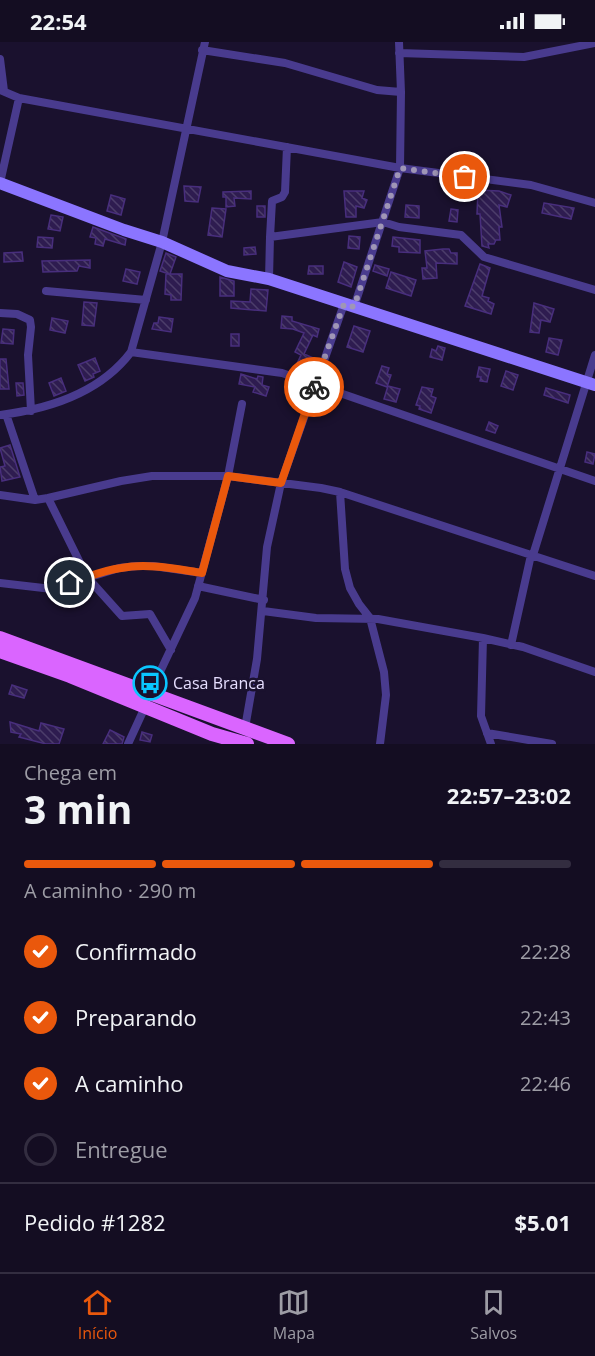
<!DOCTYPE html>
<html lang="pt">
<meta charset="utf-8">
<style>
:root{--surface:#140d22;--page:#1d162a;--text:#f1f3f6;--muted:#9d9ca5;--line:#332d40;--accent:#ea580c}
body{margin:0;font-family:"Open Sans",sans-serif;background:var(--page);color:var(--text);height:100vh;display:flex;flex-direction:column;font-size:22px;white-space:nowrap}
*{box-sizing:border-box;margin:0}
p{font-size:20px;color:var(--muted)}
.icon{flex:none;width:33px;height:33px;fill:none;stroke:currentColor;stroke-width:2;stroke-linecap:round;stroke-linejoin:round}
.map{position:relative;height:702px;overflow:hidden}
.side{display:flex;flex-direction:column;background:var(--surface);flex:1}
.side>*{flex:none}
.pin{position:absolute;display:grid;place-items:center;width:51px;height:51px;color:#fff;margin:-26px;border:3px solid #fff;border-radius:50%;box-shadow:0 2px 6px #0007}
.courier{position:absolute;display:grid;place-items:center;width:60px;height:60px;margin:-30px;border:4px solid #ea580c;border-radius:50%;background:#fff;color:#222;box-shadow:0 2px 8px #0007}
.headline em{font-style:normal;font-weight:700}
.headline div{display:flex;flex-direction:column-reverse}
.headline{display:flex;align-items:center;justify-content:space-between;height:102px;padding:0 24px}
h1{font-size:39px;font-weight:700;line-height:45px}
.bar{display:grid;grid-template-columns:repeat(4,1fr);gap:9px 6px;align-content:center;height:72px;padding:0 24px}
.bar i{height:8px;border-radius:4px;background:var(--line)}
.bar .active{background:var(--accent)}
.bar p{grid-column:span 4}
.line{display:flex;align-items:center;gap:15px;padding:0 24px;border-top:2px solid var(--line)}
.line div{flex:1}
ol{padding:0 24px;list-style:none}
li{display:flex;align-items:center;gap:18px;height:66px}
li p{margin-inline-start:auto}
li .icon{padding:6px;border-radius:50%;background:var(--accent);color:#fff;stroke-width:4}
li:last-child{color:var(--muted)}
li i{width:33px;height:33px;border:3px solid var(--line);border-radius:50%}
.status{display:flex;justify-content:space-between;align-items:center;height:42px;padding:0 30px;background:var(--surface);direction:ltr}
.status svg{height:16px;fill:currentColor}
.menu{display:flex;justify-content:space-around;align-items:center;height:84px;border-top:2px solid var(--line);background:var(--surface);font-size:16px;color:var(--muted)}
.menu a{display:grid;justify-items:center;gap:3px}
.menu .active{color:var(--accent)}
.map>svg:first-child{display:block}
.building{fill:url(#building-back-hatch);stroke:#482e7d;stroke-width:1.5}
.lines{fill:none;stroke-linecap:round;stroke-linejoin:round}
.street{stroke:#493b8e;stroke-width:8}
.secondary{stroke:#8b75ff;stroke-width:12}
.primary{stroke:#da65ff;stroke-width:14}
.done{stroke:#9f96b6;stroke-width:6;stroke-dasharray:0 10.8}
.route{stroke:#ea580c;stroke-width:8}
.labels{text-anchor:middle;dominant-baseline:central;stroke-width:5;stroke-linejoin:round;paint-order:stroke}
.poi-label{font-size:16px;fill:#e6deff;stroke:#1a112e;text-anchor:start}
</style>
<div class="status"><b>22:54</b><svg viewBox="0 0 49 12"><path d="M0 12V9h3v3zM5 12V6h3v6zM10 12V3h3v9zM15 12V0h3v12zM26 1h20v11H26zM47 4h2v5h-2z"/></svg></div>
<div class="map">
<svg width="595" height="702" viewBox="0 0 595 702">
<defs>
<pattern id="building-back-hatch" width="6" height="6" patternUnits="userSpaceOnUse" patternTransform="scale(1.5)"><rect width="6" height="6" fill="#2e1c50"/><path d="M-1 5l2 2M0 0l6 6M5-1l2 2" fill="none" stroke="#4c3d6a"/></pattern>
</defs>
<rect width="100%" height="100%" fill="#1a112e"/>
<path class="building" d="M184 144 201 145 198 160 185 159Z
M478 148 499 149 511 153 507 165 499 163 502 185H499L500 198H496L494 202H488L489 206 482 204 480 172H477Z
M251 149V157L234 156 235 164 226 165V155H223V150Z
M344 149H364L362 156 367 158 364 166 356 164V175H346Z
M111 153 125 157 121 173 107 169Z
M544 161 574 166 571 177 542 171Z
M406 163 419 164V176L405 175Z
M257 164H265V175H257Z
M212 166 226 167 222 195 208 193Z
M451 167 458 168 457 180 449 179Z
M51 173 63 175 60 189 48 187Z
M93 185 126 197 125 203 105 197 103 204 95 202 96 196 90 195Z
M349 194 360 195 359 207 348 206Z
M38 195 53 196 52 206 37 205Z
M393 195 420 198V211L399 210V205L392 204Z
M255 205 256 212 244 213V206Z
M443 207H449L451 211H457V222L436 221 437 236 423 237 422 226H427L425 209Z
M22 210 23 219 4 220V211Z
M166 211 176 215 170 232H182L181 258H171V253L165 252 166 232H169L160 229Z
M90 218V226L79 224 77 229 43 230 42 219Z
M344 220 357 225 351 245 338 240Z
M480 222 490 226 482 254 489 256 488 259 494 262 491 272 465 264Z
M375 223 389 227 387 234 373 229Z
M309 224H323V232H308Z
M126 227 140 230 137 242 123 239Z
M391 230 416 238 411 254 386 246Z
M220 235 234 239V254H220Z
M251 247 268 248 266 269 231 266V259L250 260Z
M84 260 97 261 94 284 82 283Z
M534 261 554 267 550 280 541 278 539 291 530 290Z
M282 274 292 275V279L319 287 317 295 313 293 304 312 313 316 306 331 295 326 301 313 295 310 304 291 293 287 281 286Z
M159 275 173 277 171 290 152 287 154 281H158Z
M52 276 68 279 65 291 50 288Z
M354 284 370 289 363 310 347 305Z
M3 287 14 288 13 302 1 301Z
M231 292H239V304H231Z
M549 296 562 298 558 313 546 310Z
M438 304 445 306 442 318 430 315 432 307 436 309Z
M95 316 100 329 93 332 94 335 85 339 78 323Z
M0 317H6L9 347H0Z
M382 324 389 326 387 332 391 333 387 345 376 341Z
M479 325 490 327 487 340 480 339 481 335H477Z
M506 329 518 333 513 348 501 344Z
M241 332 257 337 258 334 263 335 262 343 269 345 266 354 253 350 255 345 239 342Z
M61 336 66 349 54 354 49 341Z
M16 341H23L24 353 17 354Z
M388 344 400 347 396 360 384 357Z
M422 345 433 347 431 354 436 356 431 371 419 367 420 364 416 363Z
M546 346 570 353 568 361 544 353Z
M489 380 498 384 495 391 486 388Z
M10 403 20 435 2 439 0 425 5 424 0 406Z
M587 410 595 412 593 422 585 420Z
M12 643 27 648 24 656 9 652Z
M10 680 39 689 41 681 64 687 59 702H46L19 695 21 692 11 690Z
M110 688 124 695 122 702H103Z
M142 690 152 693 150 700 140 698Z"/>
<g class="lines">
<path class="street" d="M202 8 285 21 377 48 401 50
M399 11 524 15 595 1
M0 17 4 49
M0 48 19 56 400 126 531 143 595 161
M0 141 19 56
M270 195 272 159 282 155 285 150 287 105
M269 237 270 195 383 180 399 185 461 193 484 215 595 248
M46 249 146 258
M354 265 400 126 401 50 399 0
M0 271 17 272 30 278 31 285 28 313 31 369
M131 310 282 331 595 439
M6 372 35 458
M0 373C49 367 100 351 131 310L162 200 205 0
M340 450 345 527 350 546 359 562 370 576 384 630 386 653 380 702
M0 453 35 458 48 456 121 439 152 434H228L321 446 340 450 595 534
M48 456 87 535 122 574 150 572 171 608
M533 513 595 313
M0 541 52 547 119 526 137 524H153L202 531
M198 544 264 558
M263 569 316 576 378 577 483 596 523 605 595 630
M483 596 481 674 491 702
M511 603 531 513
M150 651 195 556 228 434 242 362
M245 686 257 617 267 505 281 441 344 262
M487 691 552 702
M128 702 145 665"/>
<path class="secondary" d="M0 141 124 188 162 200 227 229 269 237 595 343"/>
<path class="primary" d="M0 596 288 702
M0 609 70 634 212 692 247 702"/>
</g>
<g class="lines">
<path class="done" d="M314 345 344 262 354 265 400 126 465 135"/>
<path class="route" d="M70 541C86 536 103 528 121 526 148 521 175 527 202 531L228 434 281 441 314 345"/>
</g>
<defs>
<g id="bus-ring" transform="scale(1.725)"><circle r="9.5" fill="#1a112e" stroke="#0ac6ff" stroke-width="1.5"/><path d="M-5-6H5V4H4V6H2V4H-2V6H-4V4H-5ZM-3.5-4V0h7V-4ZM-3.5 1.2v1.5H-2V1.2ZM2 1.2v1.5H3.5V1.2Z" fill="#0ac6ff"/></g>
</defs>
<g fill-rule="evenodd">
<use href="#bus-ring" x="150" y="641"/>
</g>
<g class="labels">
<g class="poi-label">
<text x="173" y="641">Casa Branca</text>
</g>
</g>
</svg>
<div class="pin" style="left:465px;top:135px;background:#ea580c"><svg class="icon" aria-label="bag" viewBox="0 0 24 24"><path d="M5 8h14l-1 12H6zM9 8a3 3 0 0 1 6 0"/></svg></div>
<div class="pin" style="left:70px;top:541px;background:#1f2937"><svg class="icon" aria-label="home" viewBox="0 0 24 24"><path d="M3 11l9-7 9 7M6 9v11h12V9"/></svg></div>
<div class="courier" style="left:314px;top:345px"><svg class="icon" aria-label="bike" viewBox="0 0 24 24"><circle cx="6" cy="16" r="4"/><circle cx="18" cy="16" r="4"/><path d="M6 16l4-8h5l3 8M10 8l3 8H6M13 5h3"/></svg></div>
</div>
<section class="side">
<div class="headline"><div><h1>3 min</h1><p>Chega em</p></div><em>22:57–23:02</em></div>
<div class="bar"><i class="active"></i><i class="active"></i><i class="active"></i><i></i><p>A caminho · 290 m</p></div>
<ol>
<li><svg class="icon" aria-label="check" viewBox="0 0 24 24"><path d="M5 12l5 5 9-10"/></svg>Confirmado<p>22:28</p></li>
<li><svg class="icon" aria-label="check" viewBox="0 0 24 24"><path d="M5 12l5 5 9-10"/></svg>Preparando<p>22:43</p></li>
<li><svg class="icon" aria-label="check" viewBox="0 0 24 24"><path d="M5 12l5 5 9-10"/></svg>A caminho<p>22:46</p></li>
<li><i></i>Entregue</li>
</ol>
<div class="line" style="height:78px"><div>Pedido #1282</div><b>$5.01</b></div>
</section>
<nav class="menu">
<a class="active"><svg class="icon" aria-label="home" viewBox="0 0 24 24"><path d="M3 11l9-7 9 7M6 9v11h12V9"/></svg>Início</a>
<a><svg class="icon" aria-label="map" viewBox="0 0 24 24"><path d="M3 6l6-2 6 2 6-2v14l-6 2-6-2-6 2zM9 4v14M15 6v14"/></svg>Mapa</a>
<a><svg class="icon" aria-label="saved" viewBox="0 0 24 24"><path d="M7 4h10v16l-5-4-5 4z"/></svg>Salvos</a>
</nav>
